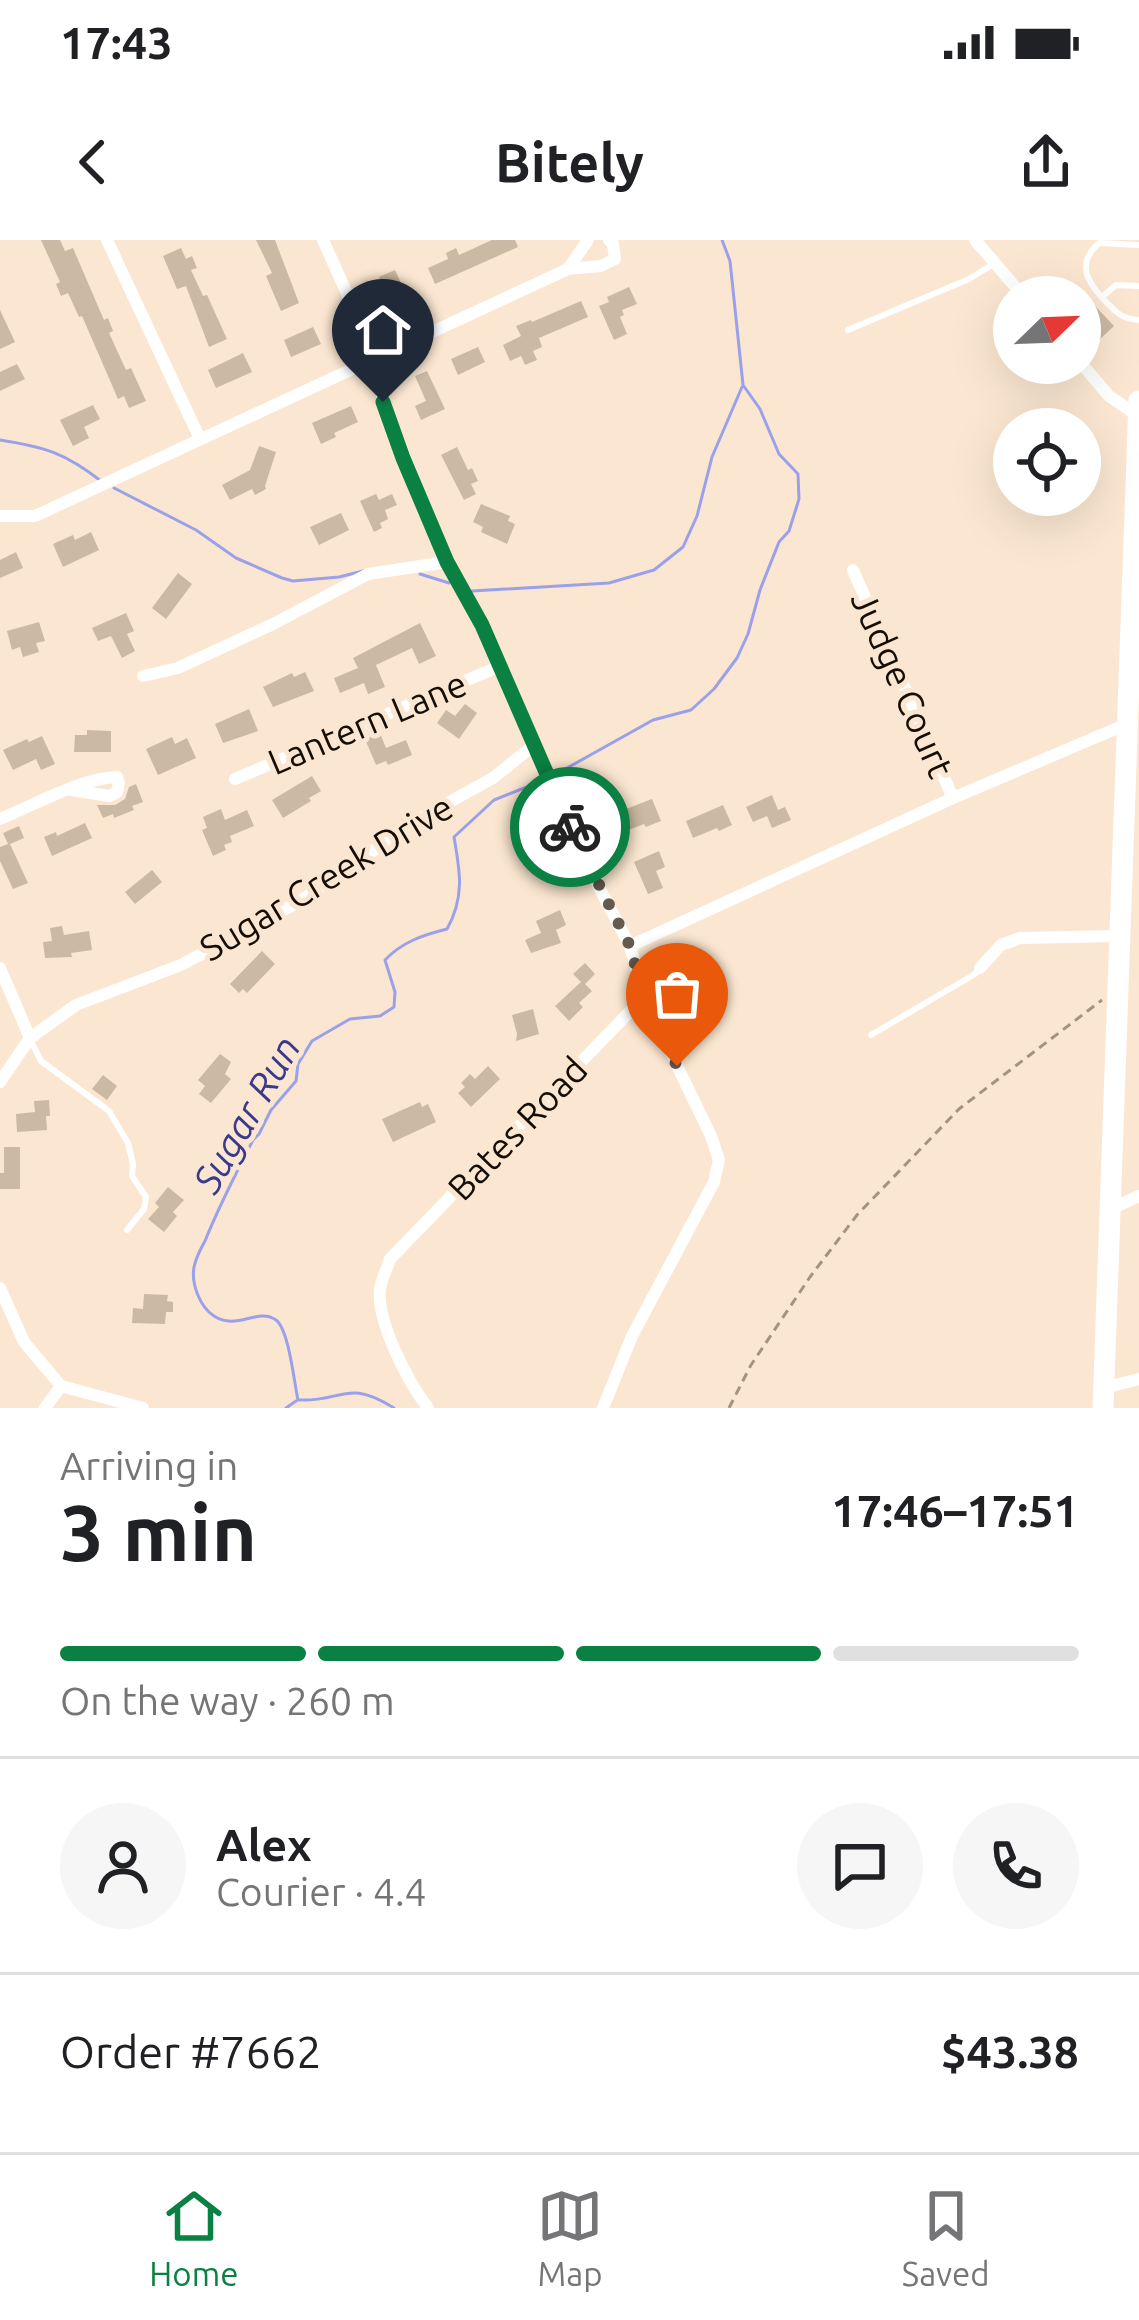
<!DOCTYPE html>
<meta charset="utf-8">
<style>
:root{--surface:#fff;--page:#f6f6f6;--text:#202124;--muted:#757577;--line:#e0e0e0;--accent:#0b8043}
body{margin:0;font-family:Ubuntu,sans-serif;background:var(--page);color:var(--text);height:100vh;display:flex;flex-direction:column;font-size:45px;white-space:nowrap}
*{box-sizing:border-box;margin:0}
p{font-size:39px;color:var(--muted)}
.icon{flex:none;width:66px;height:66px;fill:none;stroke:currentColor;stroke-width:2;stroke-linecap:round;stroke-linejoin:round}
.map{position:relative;height:1168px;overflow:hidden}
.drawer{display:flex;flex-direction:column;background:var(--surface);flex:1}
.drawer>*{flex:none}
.needle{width:78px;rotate:67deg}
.controls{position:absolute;left:993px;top:36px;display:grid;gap:24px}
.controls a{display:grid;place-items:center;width:108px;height:108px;border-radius:50%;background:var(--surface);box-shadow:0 12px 48px #0002;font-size:60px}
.pin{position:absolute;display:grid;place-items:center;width:102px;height:102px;color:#fff;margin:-123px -51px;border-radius:50% 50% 50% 0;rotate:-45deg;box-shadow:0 0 12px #0007}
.pin .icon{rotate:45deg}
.courier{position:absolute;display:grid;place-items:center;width:120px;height:120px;margin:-60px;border:9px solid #0b8043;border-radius:50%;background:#fff;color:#222;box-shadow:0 3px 15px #0007}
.overview em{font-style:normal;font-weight:700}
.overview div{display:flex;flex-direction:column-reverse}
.overview{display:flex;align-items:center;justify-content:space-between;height:204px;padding:0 60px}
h1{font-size:78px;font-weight:700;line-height:90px}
.bar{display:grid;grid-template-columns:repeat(4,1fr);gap:18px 12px;align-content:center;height:144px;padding:0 60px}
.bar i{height:15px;border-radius:9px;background:var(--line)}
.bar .current{background:var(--accent)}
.bar p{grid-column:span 4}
.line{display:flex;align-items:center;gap:30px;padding:0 60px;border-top:3px solid var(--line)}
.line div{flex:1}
.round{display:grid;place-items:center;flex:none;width:126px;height:126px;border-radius:63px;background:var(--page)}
.status{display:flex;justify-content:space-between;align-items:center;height:84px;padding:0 60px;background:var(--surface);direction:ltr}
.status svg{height:33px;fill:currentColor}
header{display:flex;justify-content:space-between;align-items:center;height:156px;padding:0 60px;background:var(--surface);font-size:54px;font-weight:700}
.menu{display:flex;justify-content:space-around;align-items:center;height:168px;border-top:3px solid var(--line);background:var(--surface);font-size:33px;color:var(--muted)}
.menu a{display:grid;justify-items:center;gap:6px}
.menu .current{color:var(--accent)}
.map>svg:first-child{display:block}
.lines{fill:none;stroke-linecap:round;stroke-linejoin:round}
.stream{stroke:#9aa1ea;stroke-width:3}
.building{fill:#ccb9a3}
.path{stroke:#a29383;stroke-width:3;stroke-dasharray:9 6;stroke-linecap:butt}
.lane{stroke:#fff;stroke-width:6}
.street{stroke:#fff;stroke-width:12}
.primary{stroke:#fff;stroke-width:21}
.done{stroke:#655a4e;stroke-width:12;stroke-dasharray:0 21.6}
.route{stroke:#0b8043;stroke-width:15}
.labels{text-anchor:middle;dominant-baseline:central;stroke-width:10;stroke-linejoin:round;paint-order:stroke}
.street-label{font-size:36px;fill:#140e07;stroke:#fbe7d1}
.water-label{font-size:39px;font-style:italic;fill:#3a398c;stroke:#fbe7d1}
</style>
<div class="status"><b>17:43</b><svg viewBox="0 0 49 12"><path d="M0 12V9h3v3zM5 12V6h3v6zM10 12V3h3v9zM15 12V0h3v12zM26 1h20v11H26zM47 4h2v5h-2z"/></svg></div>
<header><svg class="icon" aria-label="back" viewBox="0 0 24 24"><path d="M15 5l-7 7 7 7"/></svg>Bitely<svg class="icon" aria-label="share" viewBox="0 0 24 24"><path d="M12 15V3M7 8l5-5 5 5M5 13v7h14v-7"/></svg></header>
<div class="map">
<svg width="1139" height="1168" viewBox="0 0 1139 1168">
<rect width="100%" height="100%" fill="#fbe7d1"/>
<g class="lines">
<path class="stream" d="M0 200C45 207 65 213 101 241
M114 248 196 290 236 318 282 338 293 341 339 337 363 331
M420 334 449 343
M472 351 609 343 654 330 683 307 697 276 712 217 742 147
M551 537 653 480 691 470 714 449 737 418 748 394 760 350 779 302 789 291 799 259 798 234 779 214 760 169 743 145 730 21 722 0
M298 1160C294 1142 289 1090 276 1080 258 1067 237 1091 214 1076 200 1067 191 1044 194 1027 196 1018 201 1008 205 1001 219 966 236 933 253 900L259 894 271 870 296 841 298 824 312 801 350 779 380 776 394 767 395 752 385 720C402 702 423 695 447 689 465 657 460 631 454 597L494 560 542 541
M299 1160C343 1162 347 1138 394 1168
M286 1168 296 1161"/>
</g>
<path class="building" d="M41 0H60L65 11 73 8 104 80 108 78 113 91 109 93 126 130 131 128 146 161 129 168 124 156 118 159 82 76 79 77 68 53 61 56 56 44 60 42Z
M256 0H275L299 63 281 71 266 36 272 33Z
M492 0H515L518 7 435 44 428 28 448 19 446 13 456 8 459 15Z
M181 8 186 19 192 16 197 28 191 30 203 56 207 55 227 99 209 107 186 46 177 49 163 16Z
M395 30 408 58 391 66 379 37Z
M629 47 637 64 622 70 624 75 620 77 627 94 614 100 599 66 609 62 607 57Z
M1080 50 1114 86 1098 101 1080 81Z
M581 61 588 77 539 98 542 107 533 111 537 120 525 125 521 116 510 121 503 105 521 96 516 86 531 80 532 82Z
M0 70 15 102 0 109Z
M313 87 321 104 291 117 284 100Z
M478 107 485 122 458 135 451 119Z
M243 113 252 132 216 148 208 130Z
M17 124 25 139 0 151V132Z
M427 131 445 169 421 180 415 166 426 161 415 136Z
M93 165 100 179 84 187 89 198 73 206 60 180Z
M351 166 358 182 334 193 336 197 321 204 312 183Z
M259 206 276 212 265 246 266 249 255 255 252 249 230 260 222 245 250 230Z
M457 207 468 230 472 228 478 241 471 244 476 254 464 260 441 215Z
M376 254 379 260 392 254 397 265 385 270 388 279 380 283 382 288 374 292 360 261Z
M481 264 510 276 508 281 515 284 507 304 481 292 483 287 473 282Z
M341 273 349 290 319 305 310 287Z
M91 292 99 310 63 327 53 304 73 295 75 300Z
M16 312 23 328 0 338V320Z
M178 333 192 344 166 379 152 368Z
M126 373 134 391 127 394 135 411 122 418 111 396 98 401 92 388Z
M39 382 45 401 36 403 39 412 23 417 20 407 12 410 7 391Z
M420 383 436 416 419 424 412 408 376 425 385 447 368 454 364 443 340 453 334 438 358 428 353 418Z
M305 432 314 451 273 467 263 447 292 433 294 437Z
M465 464 477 473 459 499 437 483 446 470 455 476Z
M249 469 258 491 223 503 215 484Z
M87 490 111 491V512H74L75 495H87Z
M380 493 386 508 406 500 412 515 388 525 386 521 376 525 365 499Z
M42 496 55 524 41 530 36 519 13 530 3 510 27 499 29 502Z
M172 497 175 504 187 498 196 518 158 535 146 509Z
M312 536 321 551 309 558 311 561 283 578 272 560Z
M136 544 143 562 132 566 134 570 114 578 113 574 103 578 97 565H115L125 559 129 547Z
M772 555 778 570 785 567 791 580 772 588 767 576 753 582 746 567Z
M652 559 661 581 646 587 644 584 623 592 619 582 616 584 608 566 622 560 626 569Z
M723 565 732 585 719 591 717 588 693 598 686 581Z
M221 569 225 580 247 570 254 586 230 596 232 602 224 605 226 610 213 616 202 590 207 588 203 577Z
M85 583 92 598 52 616 44 597 56 592 57 596Z
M19 586 24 598 10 604 28 643 13 649 0 621V607L8 604 3 593Z
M659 611 665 627 656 631 663 648 648 654 634 622Z
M152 630 162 642 135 664 125 652Z
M560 670 566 685 556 690 561 703 531 713 525 700 541 693 536 681Z
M62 686 64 695 89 691 92 710 71 713 72 717 45 718 43 702 52 701 50 688Z
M262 711 275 724 247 753 243 749 239 753 230 744Z
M585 723 595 734 585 744 592 751 579 763 583 767 569 781 555 766 581 742 573 734Z
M533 769 539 794 516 801 517 794 512 775Z
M220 814 231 822 225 834 231 839 211 863 199 854 205 846 198 840Z
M488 826 500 839 471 867 458 853 465 847 461 843 470 834 475 839Z
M103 835 117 846 107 860 92 849Z
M49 860 50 876H46L47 890 17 892 16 874 35 872 34 861Z
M420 862 422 867 428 864 436 882 393 902 382 879Z
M4 907H20V949H0V933H4Z
M168 947 184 960 173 972 177 976 164 992 148 979 159 967 155 963Z
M144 1054 168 1055 167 1061 173 1062V1072H166L165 1084 132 1083 133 1068 143 1069Z"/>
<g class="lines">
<path class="path" d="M729 1168 751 1125 810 1037 857 975 959 869 1102 760"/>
<path class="lane" d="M1139 5 1099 3C1075 24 1088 43 1106 62 1117 73 1122 79 1139 80
M1102 57 1116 45 1139 46
M848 90 969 39 992 25
M871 795 975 734 980 728
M31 801 41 821 109 871 128 903 133 924 132 936 146 957 144 969 127 990"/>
<path class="street" d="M107 0 200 199
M323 0 376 118 383 162 447 322 482 385 582 615 630 706 644 757 711 896 719 920 714 942 632 1096 603 1168
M975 0 1024 57
M568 29 588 0
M1080 122 1109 156 1137 175
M0 276H35L568 29 601 26 615 19 613 4 609 0
M853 330 953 558
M143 436 178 428 273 384 368 334 447 322
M235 539 500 426
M0 579C34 565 81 538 117 537L119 543 117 552 110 556 71 550
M630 706 953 558 1127 484
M0 728 30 798
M980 728 1001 705 1020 698 1120 696
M0 842 30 798 76 765 181 725 293 665 347 631 404 587 493 538 534 505
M1111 969 1139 956
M0 1048 24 1102 61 1146 143 1168
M1104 1148 1139 1139
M45 1168 61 1146
M428 1168C408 1142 376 1081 380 1048 382 1039 387 1028 390 1019L644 757"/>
<path class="primary" d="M1103 1168 1139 161"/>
</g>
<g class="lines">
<path class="done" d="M570 587 630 706 644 757 677 826"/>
<path class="route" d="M383 162 403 218 447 322 482 385 570 587"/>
</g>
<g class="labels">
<g class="street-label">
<text transform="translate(903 444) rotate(66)">Judge Court</text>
<text transform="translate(367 482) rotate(-23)">Lantern Lane</text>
<text transform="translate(326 637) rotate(-31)">Sugar Creek Drive</text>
<text transform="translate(517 888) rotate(-46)">Bates Road</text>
</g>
<g class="water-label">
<text transform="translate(246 874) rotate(-60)">Sugar Run</text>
</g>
</g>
</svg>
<div class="controls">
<a><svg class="needle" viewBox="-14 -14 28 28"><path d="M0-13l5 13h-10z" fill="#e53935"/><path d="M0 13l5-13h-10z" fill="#757577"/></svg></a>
<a><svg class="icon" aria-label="locate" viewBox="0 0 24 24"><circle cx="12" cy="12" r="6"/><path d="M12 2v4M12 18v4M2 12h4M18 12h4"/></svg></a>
</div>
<div class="pin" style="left:677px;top:826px;background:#ea580c"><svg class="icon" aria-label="bag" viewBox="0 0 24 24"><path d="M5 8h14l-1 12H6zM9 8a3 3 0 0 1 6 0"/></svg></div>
<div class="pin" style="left:383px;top:162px;background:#1f2937"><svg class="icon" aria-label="home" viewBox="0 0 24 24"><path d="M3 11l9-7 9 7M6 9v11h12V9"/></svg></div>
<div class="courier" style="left:570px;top:587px"><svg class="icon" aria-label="bike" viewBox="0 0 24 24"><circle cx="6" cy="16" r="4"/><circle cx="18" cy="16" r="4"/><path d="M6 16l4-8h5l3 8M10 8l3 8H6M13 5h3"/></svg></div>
</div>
<section class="drawer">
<div class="overview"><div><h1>3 min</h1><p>Arriving in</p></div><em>17:46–17:51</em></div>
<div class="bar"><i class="current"></i><i class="current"></i><i class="current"></i><i></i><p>On the way · 260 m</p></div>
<div class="line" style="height:216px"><a class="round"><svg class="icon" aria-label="person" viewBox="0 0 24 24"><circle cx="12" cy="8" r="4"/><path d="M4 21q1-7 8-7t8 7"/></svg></a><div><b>Alex</b><p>Courier · 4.4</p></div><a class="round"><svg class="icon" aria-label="chat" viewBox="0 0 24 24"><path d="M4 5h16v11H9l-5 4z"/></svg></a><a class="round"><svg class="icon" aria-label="phone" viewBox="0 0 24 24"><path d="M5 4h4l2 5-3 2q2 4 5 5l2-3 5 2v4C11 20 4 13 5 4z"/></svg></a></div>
<div class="line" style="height:156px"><div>Order #7662</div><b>$43.38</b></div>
</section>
<nav class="menu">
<a class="current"><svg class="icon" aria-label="home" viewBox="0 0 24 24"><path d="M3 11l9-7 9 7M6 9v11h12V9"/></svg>Home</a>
<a><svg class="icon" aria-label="map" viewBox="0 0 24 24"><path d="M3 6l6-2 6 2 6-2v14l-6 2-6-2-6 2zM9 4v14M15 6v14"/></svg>Map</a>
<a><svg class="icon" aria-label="saved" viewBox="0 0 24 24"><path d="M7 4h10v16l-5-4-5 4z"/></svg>Saved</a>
</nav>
